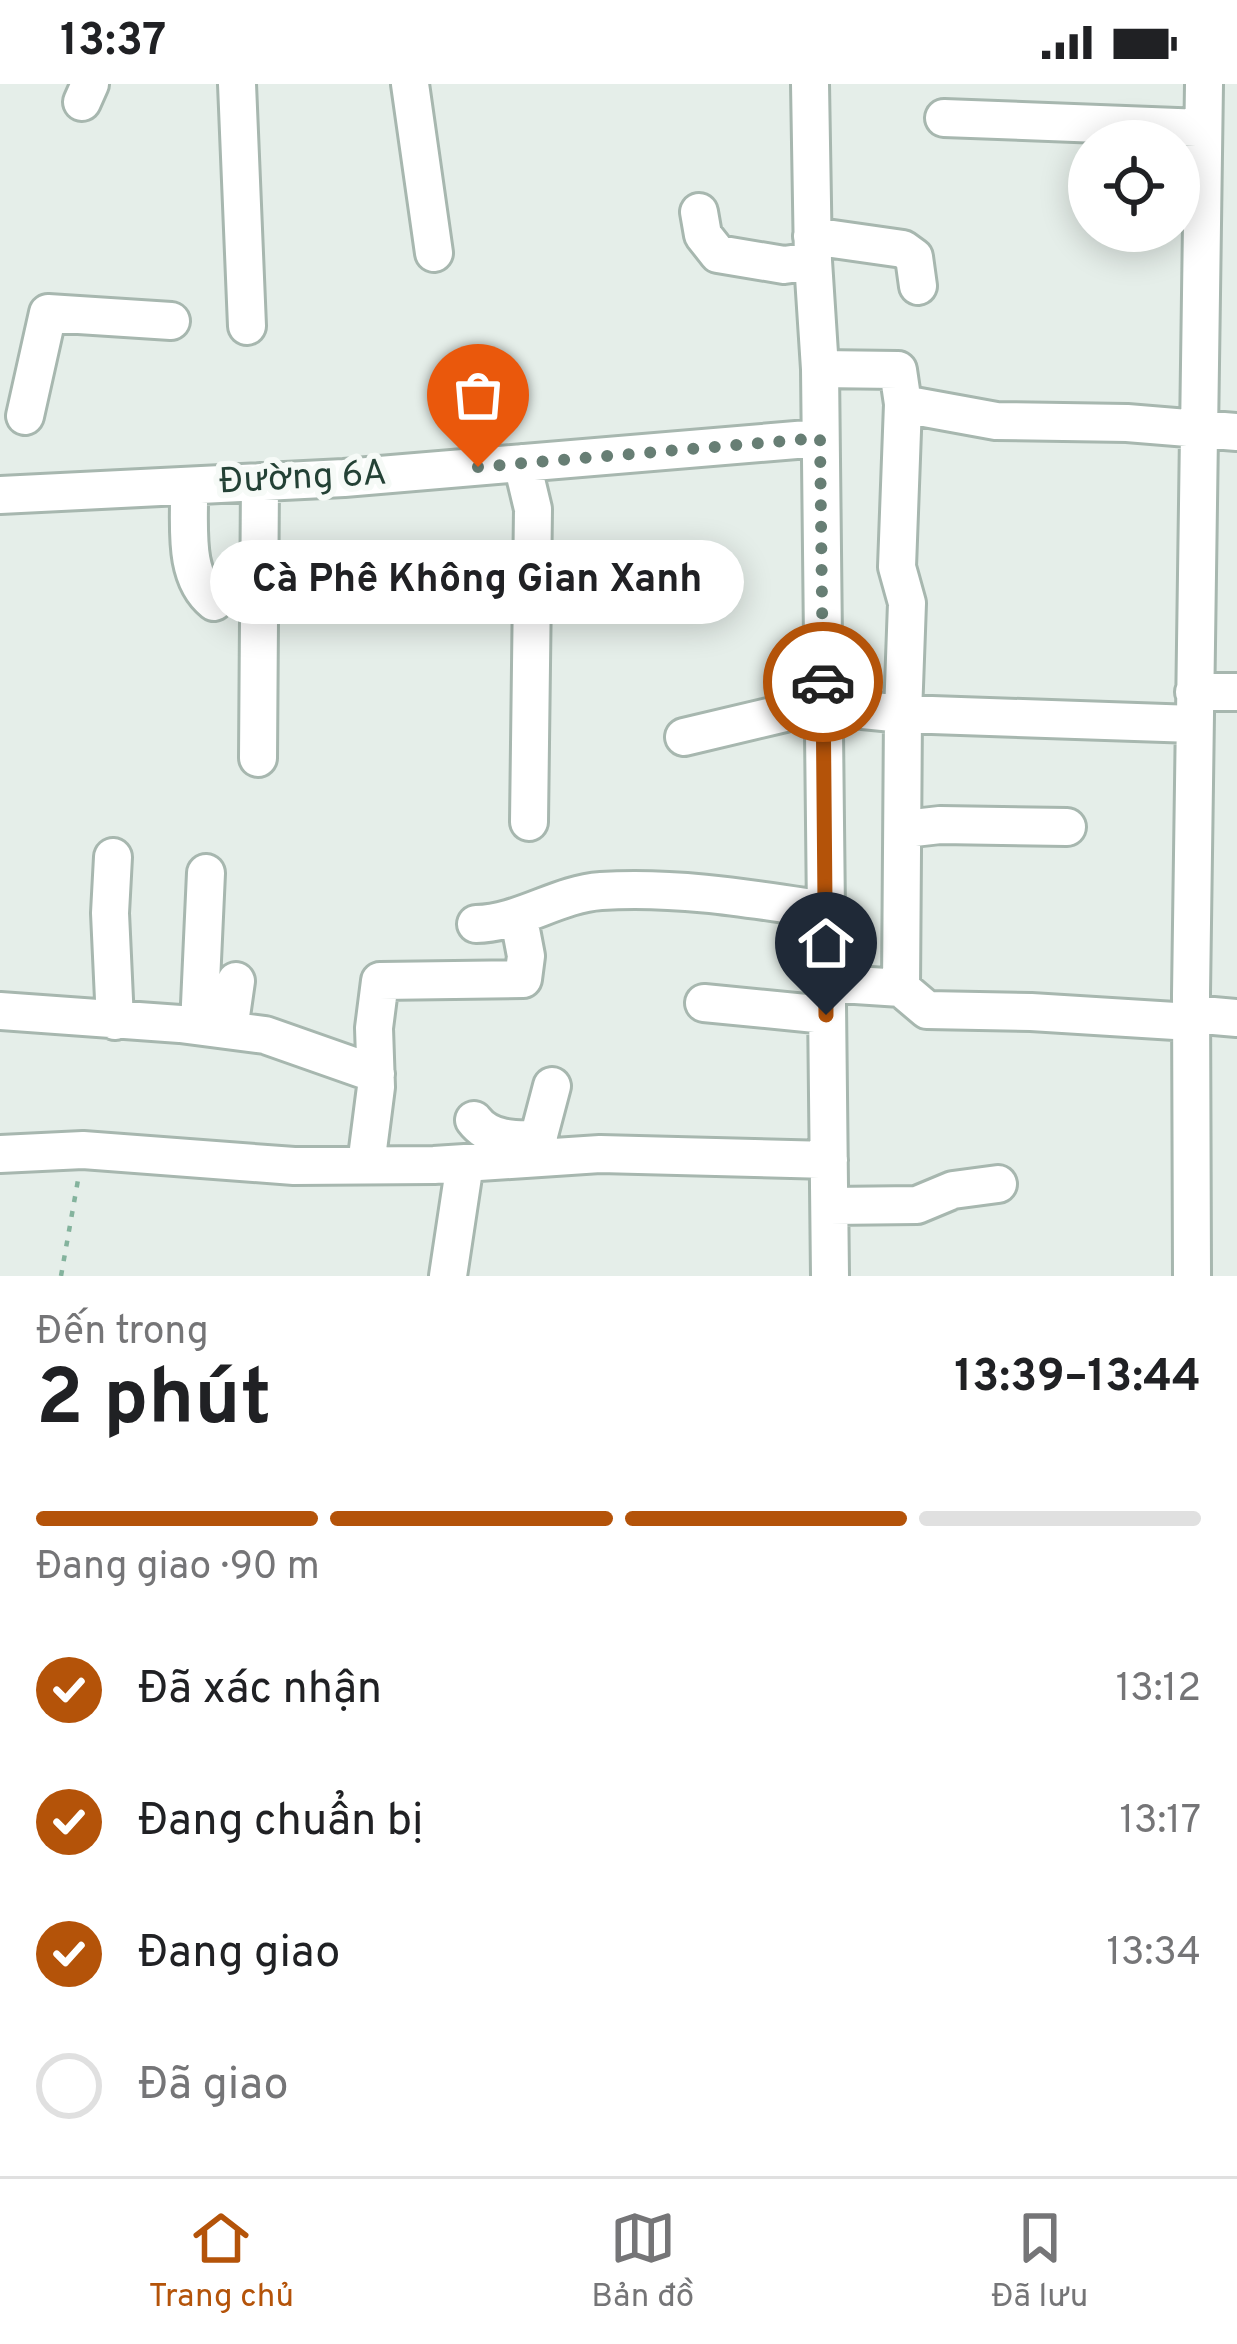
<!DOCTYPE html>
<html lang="vi">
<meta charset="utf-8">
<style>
:root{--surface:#fff;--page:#f6f6f6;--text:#202124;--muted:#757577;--line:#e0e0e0;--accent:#b45309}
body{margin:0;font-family:Overpass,sans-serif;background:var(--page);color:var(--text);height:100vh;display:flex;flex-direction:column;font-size:45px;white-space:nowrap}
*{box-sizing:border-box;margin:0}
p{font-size:39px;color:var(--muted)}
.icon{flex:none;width:66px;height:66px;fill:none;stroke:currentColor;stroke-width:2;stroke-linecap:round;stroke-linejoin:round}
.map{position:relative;height:1192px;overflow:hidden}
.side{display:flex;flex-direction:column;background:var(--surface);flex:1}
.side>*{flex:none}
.fabs{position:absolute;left:1068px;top:36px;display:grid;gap:24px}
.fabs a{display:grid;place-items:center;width:132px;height:132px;border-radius:50%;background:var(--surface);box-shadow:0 6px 30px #0003;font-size:60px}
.pin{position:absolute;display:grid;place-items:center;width:102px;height:102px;color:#fff;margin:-123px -51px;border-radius:50% 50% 50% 0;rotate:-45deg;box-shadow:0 0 12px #0007}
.pin .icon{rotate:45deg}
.courier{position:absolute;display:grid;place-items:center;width:120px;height:120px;margin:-60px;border:9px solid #b45309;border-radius:50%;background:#fff;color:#222;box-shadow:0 3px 15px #0007}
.bubble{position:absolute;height:84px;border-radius:42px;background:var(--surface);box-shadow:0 6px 30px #0003;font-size:39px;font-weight:700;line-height:84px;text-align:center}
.head em{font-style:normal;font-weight:700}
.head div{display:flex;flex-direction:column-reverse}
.head{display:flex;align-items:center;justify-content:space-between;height:204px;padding:0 36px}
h1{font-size:78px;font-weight:700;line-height:90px}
.bar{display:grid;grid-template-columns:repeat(4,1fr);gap:18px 12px;align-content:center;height:144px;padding:0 36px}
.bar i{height:15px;border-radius:9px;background:var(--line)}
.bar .active{background:var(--accent)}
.bar p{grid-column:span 4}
ol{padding:0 36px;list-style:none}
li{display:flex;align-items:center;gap:36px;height:132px}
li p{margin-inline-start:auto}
li .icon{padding:12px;border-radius:50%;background:var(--accent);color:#fff;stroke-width:4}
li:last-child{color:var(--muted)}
li i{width:66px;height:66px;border:6px solid var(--line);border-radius:50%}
.status{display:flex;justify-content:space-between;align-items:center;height:84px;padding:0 60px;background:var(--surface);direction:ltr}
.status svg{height:33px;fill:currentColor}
.tab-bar{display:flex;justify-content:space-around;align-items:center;height:168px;border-top:3px solid var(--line);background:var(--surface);font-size:33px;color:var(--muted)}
.tab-bar a{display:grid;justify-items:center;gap:6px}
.tab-bar .active{color:var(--accent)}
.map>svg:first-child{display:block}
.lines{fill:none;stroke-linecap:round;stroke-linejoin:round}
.minor-casing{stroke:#a7b7af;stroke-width:42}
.path{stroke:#84b39d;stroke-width:4.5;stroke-dasharray:6 9;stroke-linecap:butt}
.minor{stroke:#fff;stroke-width:36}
.done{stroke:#677e74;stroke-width:12;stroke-dasharray:0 21.6}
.route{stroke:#b45309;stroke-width:15}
.labels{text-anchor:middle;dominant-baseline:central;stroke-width:12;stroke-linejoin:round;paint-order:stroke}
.street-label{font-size:36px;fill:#234135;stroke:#f6faf7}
</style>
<div class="status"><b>13:37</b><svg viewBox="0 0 49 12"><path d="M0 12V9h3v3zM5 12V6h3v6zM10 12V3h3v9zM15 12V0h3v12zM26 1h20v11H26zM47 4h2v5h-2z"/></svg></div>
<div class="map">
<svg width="1237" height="1192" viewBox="0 0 1237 1192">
<rect width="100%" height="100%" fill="#e5eee9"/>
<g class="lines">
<g class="minor-casing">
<path id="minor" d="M237 0 247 242
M410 0 434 169
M810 0 813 177 820 285 830 1192
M82 18 90 0
M944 34 1203 44
M699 128 703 151 718 170 784 181 813 177
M812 152 903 165 914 173 918 202
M820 285 898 286 903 320 996 337 1127 339 1237 348
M25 332 48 229 171 237
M522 379 533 425 529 738
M189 402C190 440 182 492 214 518
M0 411 344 394 820 354
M1194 608H1237
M823 622 903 630 907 519 897 483 903 320
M684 653 785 629 823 609
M258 674 260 398
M905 745 940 741 1067 743
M113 773 110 829 115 937
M476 840C521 839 557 810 601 807 676 802 752 815 825 826
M825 899 901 904 927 926 1031 928 1191 938
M901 904 903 630 1194 640
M704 919 826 931
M0 927 180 940 265 951 376 990
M1191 930 1237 934
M199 942 206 789
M229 946 236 897
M474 1036C489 1056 515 1056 538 1055
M0 1070 83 1066 294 1082 434 1081 600 1070 829 1076
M538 1074V1055L552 1002
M366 1081 376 1003 374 944 380 897 523 895 526 872 519 835
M830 1122 917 1121 953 1106 998 1100
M448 1192 465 1079
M1192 1192 1191 910 1204 0"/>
</g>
<path class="path" d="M61 1192 78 1096"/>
<use href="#minor" class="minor"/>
</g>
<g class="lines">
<path class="done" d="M478 383 820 354 823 598"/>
<path class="route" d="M823 598 826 931"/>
</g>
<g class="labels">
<g class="street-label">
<text transform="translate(303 395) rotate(-3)">Đường 6A</text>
</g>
</g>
</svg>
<div class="fabs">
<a><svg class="icon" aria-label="locate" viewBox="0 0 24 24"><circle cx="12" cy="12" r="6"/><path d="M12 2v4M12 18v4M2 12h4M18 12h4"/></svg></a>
</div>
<div class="pin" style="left:478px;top:383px;background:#ea580c"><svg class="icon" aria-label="bag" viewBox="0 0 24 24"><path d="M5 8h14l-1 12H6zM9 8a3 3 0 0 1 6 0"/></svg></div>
<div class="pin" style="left:826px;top:931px;background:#1f2937"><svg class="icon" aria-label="home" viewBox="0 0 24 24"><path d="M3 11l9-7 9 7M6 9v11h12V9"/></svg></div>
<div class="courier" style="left:823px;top:598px"><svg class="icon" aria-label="car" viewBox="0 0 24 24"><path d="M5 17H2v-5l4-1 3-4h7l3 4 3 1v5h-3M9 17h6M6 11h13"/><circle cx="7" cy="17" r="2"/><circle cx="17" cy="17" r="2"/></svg></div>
<div class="bubble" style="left:210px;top:456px;width:534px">Cà Phê Không Gian Xanh</div>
</div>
<section class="side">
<div class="head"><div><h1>2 phút</h1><p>Đến trong</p></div><em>13:39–13:44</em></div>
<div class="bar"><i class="active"></i><i class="active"></i><i class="active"></i><i></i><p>Đang giao · 90 m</p></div>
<ol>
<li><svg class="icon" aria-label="check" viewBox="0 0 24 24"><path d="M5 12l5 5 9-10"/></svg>Đã xác nhận<p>13:12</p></li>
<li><svg class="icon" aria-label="check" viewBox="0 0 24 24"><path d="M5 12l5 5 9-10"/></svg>Đang chuẩn bị<p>13:17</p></li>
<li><svg class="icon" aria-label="check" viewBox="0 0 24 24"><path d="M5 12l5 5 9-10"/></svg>Đang giao<p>13:34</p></li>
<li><i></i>Đã giao</li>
</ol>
</section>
<nav class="tab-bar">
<a class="active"><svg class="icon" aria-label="home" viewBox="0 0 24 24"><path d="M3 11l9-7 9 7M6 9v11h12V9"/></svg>Trang chủ</a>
<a><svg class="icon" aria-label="map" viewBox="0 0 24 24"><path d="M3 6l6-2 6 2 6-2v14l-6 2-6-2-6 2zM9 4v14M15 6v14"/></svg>Bản đồ</a>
<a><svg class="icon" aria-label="saved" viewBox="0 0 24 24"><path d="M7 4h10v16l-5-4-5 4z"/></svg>Đã lưu</a>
</nav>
